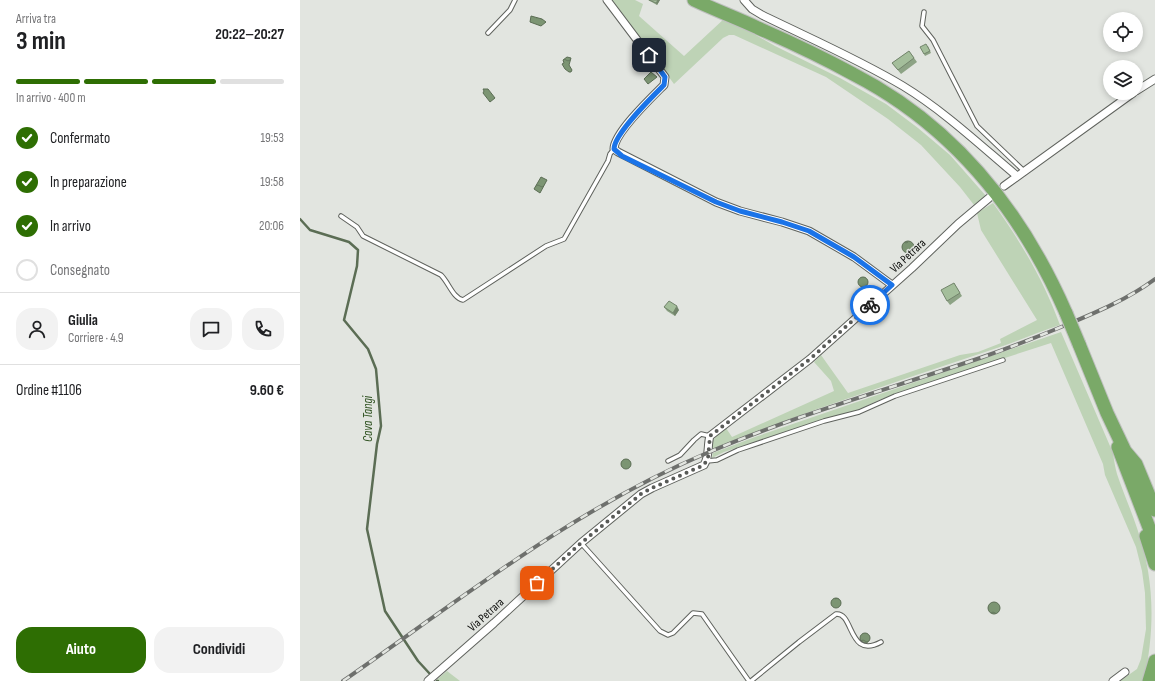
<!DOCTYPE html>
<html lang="it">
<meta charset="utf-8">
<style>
:root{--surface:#fff;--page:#f2f2f2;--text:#202124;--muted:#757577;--line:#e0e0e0;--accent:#2e6e03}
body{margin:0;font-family:"Sofia Sans Condensed",sans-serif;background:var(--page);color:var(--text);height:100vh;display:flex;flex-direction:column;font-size:15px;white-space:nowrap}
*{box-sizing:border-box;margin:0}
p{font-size:13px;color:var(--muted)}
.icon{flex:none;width:22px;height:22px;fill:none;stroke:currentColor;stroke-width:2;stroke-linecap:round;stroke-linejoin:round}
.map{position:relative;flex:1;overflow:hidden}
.drawer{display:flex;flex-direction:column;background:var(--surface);width:300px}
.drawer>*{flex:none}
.buttons{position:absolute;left:803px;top:12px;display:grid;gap:8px}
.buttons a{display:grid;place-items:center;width:40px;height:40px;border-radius:50%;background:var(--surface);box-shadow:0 2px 6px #0003;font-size:20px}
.pin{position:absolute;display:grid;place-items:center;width:34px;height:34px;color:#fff;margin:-17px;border-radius:8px;box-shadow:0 2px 6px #0006}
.courier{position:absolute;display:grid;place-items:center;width:40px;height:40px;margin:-20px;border:3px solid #1a73e8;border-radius:50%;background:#fff;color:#222;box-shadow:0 1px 5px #0007}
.summary em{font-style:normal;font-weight:700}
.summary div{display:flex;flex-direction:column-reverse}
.summary{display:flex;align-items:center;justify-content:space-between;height:68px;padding:0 16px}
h1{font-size:26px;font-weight:700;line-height:30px}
.bar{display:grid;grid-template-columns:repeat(4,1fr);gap:6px 4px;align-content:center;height:48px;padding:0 16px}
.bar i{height:5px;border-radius:3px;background:var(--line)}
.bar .current{background:var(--accent)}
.bar p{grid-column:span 4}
.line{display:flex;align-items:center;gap:10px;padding:0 16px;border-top:1px solid var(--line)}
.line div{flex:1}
.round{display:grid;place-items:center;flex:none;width:42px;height:42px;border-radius:16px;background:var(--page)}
ol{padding:0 16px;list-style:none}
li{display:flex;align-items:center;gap:12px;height:44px}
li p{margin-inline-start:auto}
li .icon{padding:4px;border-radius:50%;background:var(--accent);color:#fff;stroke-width:4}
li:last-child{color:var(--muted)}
li i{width:22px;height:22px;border:2px solid var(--line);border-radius:50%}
.cta{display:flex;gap:8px;margin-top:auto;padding:8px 16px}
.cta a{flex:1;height:46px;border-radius:16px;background:var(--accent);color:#fff;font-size:16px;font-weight:700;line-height:46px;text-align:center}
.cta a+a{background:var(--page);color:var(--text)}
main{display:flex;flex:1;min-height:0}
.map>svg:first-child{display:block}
.green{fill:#bed3b6}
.water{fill:url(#water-ripples);stroke:#5b6d54}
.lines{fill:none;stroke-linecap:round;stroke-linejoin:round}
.stream{stroke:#5b6d54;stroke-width:2.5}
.lane-casing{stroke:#5f625d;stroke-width:5.5}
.street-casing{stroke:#5f625d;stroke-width:9}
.highway-casing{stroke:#c0c1c0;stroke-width:15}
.lane{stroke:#fff;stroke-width:3.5}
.street{stroke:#fff;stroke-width:7}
.highway{stroke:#7aa968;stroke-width:13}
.rail-casing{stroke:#6e706d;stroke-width:4}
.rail{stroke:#e2e5e0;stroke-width:2.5;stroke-dasharray:8;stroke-linecap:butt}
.highway-bridge-casing{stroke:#c0c1c0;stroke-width:15;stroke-linecap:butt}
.highway-bridge{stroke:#7aa968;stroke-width:13}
.wall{fill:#8da385}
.shaded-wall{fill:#73856c}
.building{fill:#a4be9b;stroke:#73856c}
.done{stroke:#585a57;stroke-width:4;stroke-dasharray:0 7.2}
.route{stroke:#1a73e8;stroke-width:5}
.labels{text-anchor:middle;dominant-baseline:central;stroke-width:3;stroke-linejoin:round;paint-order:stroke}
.street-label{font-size:12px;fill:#0e0f0d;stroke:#e2e5e0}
.water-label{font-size:13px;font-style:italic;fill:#305322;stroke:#e2e5e0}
</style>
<main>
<section class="drawer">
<div class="summary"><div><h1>3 min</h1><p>Arriva tra</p></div><em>20:22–20:27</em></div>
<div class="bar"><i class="current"></i><i class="current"></i><i class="current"></i><i></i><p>In arrivo · 400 m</p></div>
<ol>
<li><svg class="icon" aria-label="check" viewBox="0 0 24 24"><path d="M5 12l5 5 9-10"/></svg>Confermato<p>19:53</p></li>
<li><svg class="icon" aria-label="check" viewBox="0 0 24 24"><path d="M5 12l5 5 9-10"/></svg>In preparazione<p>19:58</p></li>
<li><svg class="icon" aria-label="check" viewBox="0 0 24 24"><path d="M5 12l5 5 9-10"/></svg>In arrivo<p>20:06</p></li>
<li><i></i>Consegnato</li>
</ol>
<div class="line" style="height:72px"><a class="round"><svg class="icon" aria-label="person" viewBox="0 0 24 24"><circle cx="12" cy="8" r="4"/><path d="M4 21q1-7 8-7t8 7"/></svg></a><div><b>Giulia</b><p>Corriere · 4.9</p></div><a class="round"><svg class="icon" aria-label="chat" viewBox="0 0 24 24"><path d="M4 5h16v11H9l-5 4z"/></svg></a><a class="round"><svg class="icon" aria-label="phone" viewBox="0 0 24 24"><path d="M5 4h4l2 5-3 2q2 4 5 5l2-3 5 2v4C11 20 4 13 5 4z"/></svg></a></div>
<div class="line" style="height:52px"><div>Ordine #1106</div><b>9.60 €</b></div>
<div class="cta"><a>Aiuto</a><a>Condividi</a></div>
</section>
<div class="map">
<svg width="855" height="681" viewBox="0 0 855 681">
<defs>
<pattern id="water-ripples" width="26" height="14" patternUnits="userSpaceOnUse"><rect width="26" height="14" fill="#7c9573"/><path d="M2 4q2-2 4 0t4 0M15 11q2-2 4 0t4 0" fill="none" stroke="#64785d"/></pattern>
</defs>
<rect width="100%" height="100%" fill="#e2e5e0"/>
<path class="green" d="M312 0H335L343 4 339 16 384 56 425 18 442 27 475 46 540 78 586 104 618 128 650 155 686 196 674 205 660 187 621 145 588 119 526 77 434 35H429L423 38 374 84Z
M693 203C721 242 743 279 760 325 738 332 716 342 694 349 599 381 503 412 410 450 412 439 417 434 426 428L432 437 534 391 531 381 514 362 521 355 548 393 660 355 678 352 701 343 700 339 737 320 681 230 677 213Z
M761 332 813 453C814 460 815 467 817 474 823 492 831 510 837 528 855 580 855 628 844 681H820L837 669 841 659 846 629 845 593 842 571 836 547 805 475 803 464 751 343 603 391 579 400 558 410 509 424 424 452 412 458 413 453 455 437Z
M147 671 160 681H135Z"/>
<path class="water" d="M231 16 242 19 246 22 241 26 230 22Z
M267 57 271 58 269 65 272 70 271 72H269L265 69 262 64 264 63 263 60Z
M351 72 357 77 348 84 344 79Z
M183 89H188L195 98 190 102 183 93 184 91Z
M241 177 247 180 240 193 234 189Z
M602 247a6 6 0 1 1 12 0a6 6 0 1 1-12 0Z
M558 282a5 5 0 1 1 10 0a5 5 0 1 1-10 0Z
M321 464a5 5 0 1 1 10 0a5 5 0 1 1-10 0Z
M531 603a5 5 0 1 1 10 0a5 5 0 1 1-10 0Z
M688 608a6 6 0 1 1 12 0a6 6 0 1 1-12 0Z
M560 638a5 5 0 1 1 10 0a5 5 0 1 1-10 0Z"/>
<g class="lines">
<path class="stream" d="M0 219 10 230 49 242 58 250 57 266 44 320 68 349 76 369 81 426 77 444 67 529 85 611 118 661 130 674
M137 681H138"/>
<g class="lane-casing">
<path id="lane" d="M624 12 622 26 633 40 677 126 724 171
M188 33 210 10 215 0
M41 216 57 227 63 236 141 275C149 283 153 298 163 300L246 246 264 239 308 161 310 154 314 149
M368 461 380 455 394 440 401 434 410 436
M407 461 417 460 438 450 524 421 559 412 595 396 703 360
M281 543 360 631 368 635 373 633 393 613 402 614 449 681
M451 681 499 642 536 614C554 612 548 660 581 642"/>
</g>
<g class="street-casing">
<path id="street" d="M307 0 365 77 364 85C352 97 314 133 314 149L318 152 416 202 440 211 482 222 509 231 554 257 592 285
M444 0 452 9 462 15C509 38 558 59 603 86 644 111 680 145 717 176
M836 91 855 79
M704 186 833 93
M128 681 194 623 281 543 341 494 352 488 404 465C410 456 407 445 410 436L510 359 612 268 658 224 689 198
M813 681 825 672"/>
</g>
<g class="highway-casing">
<path id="highway" d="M394 0C415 10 437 18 458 28 490 42 522 57 553 74 654 126 721 210 766 313
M779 344 807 413 825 451 836 464 855 510
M818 447 855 543
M846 536 855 564
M849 681 855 661"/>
</g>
<use href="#lane" class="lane"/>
<use href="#street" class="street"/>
<use href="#highway" class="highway"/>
<g class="rail-casing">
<path id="rail" d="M43 681C161 599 274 509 407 453 496 415 589 389 680 358 709 348 737 337 766 325 797 312 828 299 855 279"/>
</g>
<use href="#rail" class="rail"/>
<g class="highway-bridge-casing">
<path id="highway-bridge" d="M766 313 779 344"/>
</g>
<use href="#highway-bridge" class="highway-bridge"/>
</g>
<path class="wall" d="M348 0H360L357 5Z
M628 46 631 53 625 56 624 54Z
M609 51 617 62 601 74 592 63Z
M654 283 662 296 650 305 647 301Z
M364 307 379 310 375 316 367 311Z"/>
<path class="shaded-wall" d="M358 0H360L357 5 356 3Z
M377 306 379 310 375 316 373 313Z"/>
<path class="building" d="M349 0H358L356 3Z
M626 44 630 51 624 54 620 47Z
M609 51 614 58 598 70 592 63Z
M654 283 660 293 647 301 641 290Z
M369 301 377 306 373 313 364 307Z"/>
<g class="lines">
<path class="done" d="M237 583 281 543 341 494 352 488 404 465 408 458 410 436 510 359 570 305"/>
<path class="route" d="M349 55 365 77 364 85C352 97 314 134 314 149L322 156 416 202 440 211 482 222 509 231 554 257 592 285 570 305"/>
</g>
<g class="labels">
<g class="street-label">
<text transform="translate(608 256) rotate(-43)">Via Petrara</text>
<text transform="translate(186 615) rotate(-42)">Via Petrara</text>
</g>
<g class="water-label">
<text transform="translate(68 419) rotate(-90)">Cava Tangi</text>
</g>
</g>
</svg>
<div class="buttons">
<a><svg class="icon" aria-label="locate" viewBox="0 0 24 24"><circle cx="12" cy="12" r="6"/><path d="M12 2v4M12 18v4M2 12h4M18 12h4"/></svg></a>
<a><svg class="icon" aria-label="layers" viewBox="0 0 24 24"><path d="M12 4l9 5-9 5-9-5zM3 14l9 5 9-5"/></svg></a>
</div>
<div class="pin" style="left:237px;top:583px;background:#ea580c"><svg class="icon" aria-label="bag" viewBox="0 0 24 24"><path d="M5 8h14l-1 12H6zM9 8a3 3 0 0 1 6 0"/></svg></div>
<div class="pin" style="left:349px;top:55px;background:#1f2937"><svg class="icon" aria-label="home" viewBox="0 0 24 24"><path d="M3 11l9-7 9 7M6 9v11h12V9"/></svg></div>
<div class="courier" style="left:570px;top:305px"><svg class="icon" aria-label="bike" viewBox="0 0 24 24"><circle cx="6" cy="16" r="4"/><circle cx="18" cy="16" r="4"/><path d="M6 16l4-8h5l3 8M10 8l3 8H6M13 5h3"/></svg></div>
</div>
</main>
